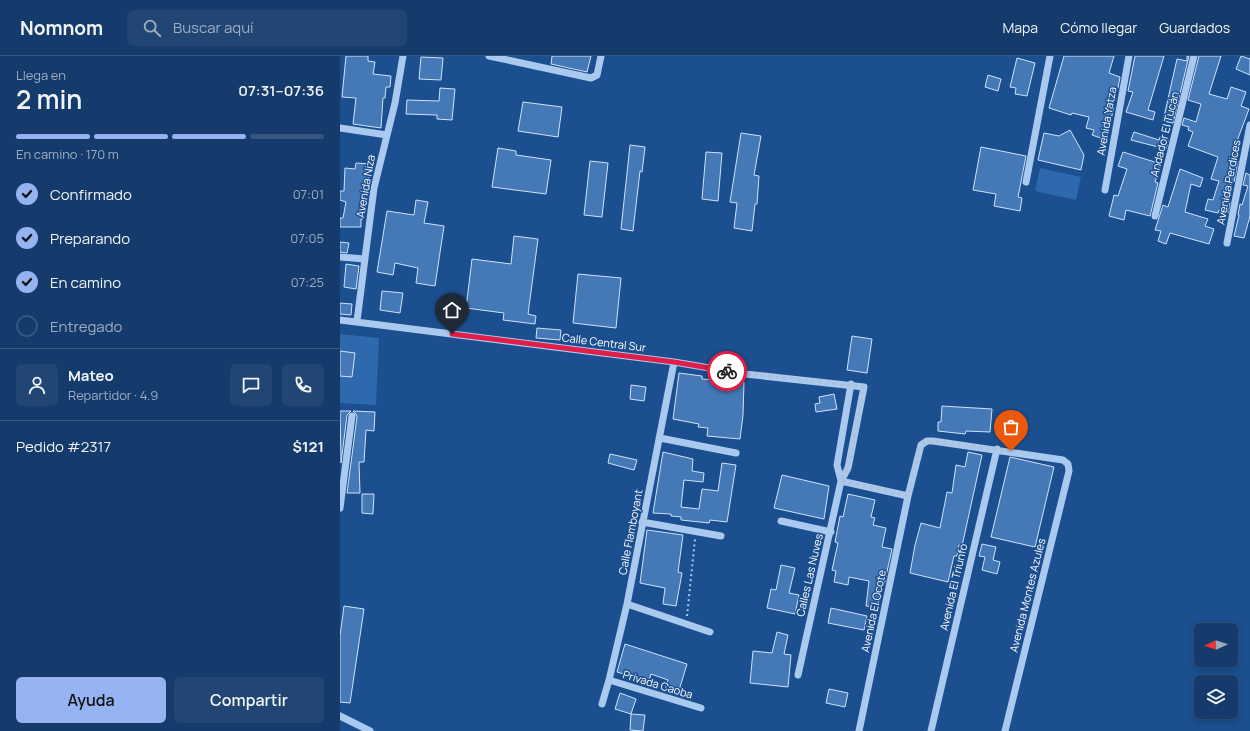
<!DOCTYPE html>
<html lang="es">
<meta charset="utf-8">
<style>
:root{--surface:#143b6b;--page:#214673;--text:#f1f3f6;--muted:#9dadc1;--line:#33557e;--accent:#95b2f1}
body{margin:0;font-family:Manrope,sans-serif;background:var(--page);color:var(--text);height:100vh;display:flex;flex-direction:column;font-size:15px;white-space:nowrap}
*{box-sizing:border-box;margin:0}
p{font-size:13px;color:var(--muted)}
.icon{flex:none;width:22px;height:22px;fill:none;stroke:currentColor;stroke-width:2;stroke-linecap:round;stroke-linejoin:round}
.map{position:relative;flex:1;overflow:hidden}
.drawer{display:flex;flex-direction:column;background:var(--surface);width:340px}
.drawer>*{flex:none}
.needle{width:26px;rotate:267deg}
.tools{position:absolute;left:854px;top:567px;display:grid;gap:8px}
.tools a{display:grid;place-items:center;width:44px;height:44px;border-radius:6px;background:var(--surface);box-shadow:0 2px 6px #0003,0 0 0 1px var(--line);font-size:20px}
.pin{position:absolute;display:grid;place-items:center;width:34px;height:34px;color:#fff;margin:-41px -17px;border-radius:50% 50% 50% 0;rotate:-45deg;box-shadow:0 0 4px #0007}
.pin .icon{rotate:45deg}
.courier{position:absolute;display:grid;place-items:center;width:40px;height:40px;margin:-20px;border:3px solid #e11d48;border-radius:50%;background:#fff;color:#222;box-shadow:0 1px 5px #0007}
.headline em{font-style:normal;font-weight:600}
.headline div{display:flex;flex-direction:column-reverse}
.headline{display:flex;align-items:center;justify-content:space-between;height:68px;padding:0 16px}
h1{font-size:26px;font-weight:600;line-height:30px}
.bar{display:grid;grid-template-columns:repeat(4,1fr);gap:6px 4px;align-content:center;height:48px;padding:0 16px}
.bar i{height:5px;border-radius:3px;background:var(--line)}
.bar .on{background:var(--accent)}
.bar p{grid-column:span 4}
.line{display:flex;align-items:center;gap:10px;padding:0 16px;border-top:1px solid var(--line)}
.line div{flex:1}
.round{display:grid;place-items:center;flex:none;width:42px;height:42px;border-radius:6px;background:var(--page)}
ol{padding:0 16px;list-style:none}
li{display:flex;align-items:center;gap:12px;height:44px}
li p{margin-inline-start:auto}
li .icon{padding:4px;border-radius:50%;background:var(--accent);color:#111;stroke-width:4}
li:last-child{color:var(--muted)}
li i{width:22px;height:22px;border:2px solid var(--line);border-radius:50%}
.button{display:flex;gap:8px;margin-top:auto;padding:8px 16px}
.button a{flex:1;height:46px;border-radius:6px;background:var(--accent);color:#111;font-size:16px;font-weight:600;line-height:46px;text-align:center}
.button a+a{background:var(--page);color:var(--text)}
header{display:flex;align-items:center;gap:24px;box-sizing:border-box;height:56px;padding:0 20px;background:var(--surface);border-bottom:1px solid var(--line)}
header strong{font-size:19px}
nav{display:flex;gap:22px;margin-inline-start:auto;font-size:14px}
.search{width:280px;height:36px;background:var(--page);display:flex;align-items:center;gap:10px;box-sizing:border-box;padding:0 14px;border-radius:6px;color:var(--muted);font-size:15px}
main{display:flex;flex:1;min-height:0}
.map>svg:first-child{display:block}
.green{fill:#2e69ad}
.building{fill:#4478b7;stroke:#cfe3fa}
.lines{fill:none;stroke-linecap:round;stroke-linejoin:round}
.path{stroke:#a9c9ee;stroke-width:2;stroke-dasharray:2 3;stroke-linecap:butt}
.minor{stroke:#a9c9ee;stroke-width:7}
.done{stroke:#afc1d8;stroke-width:4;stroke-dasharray:0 7.2}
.route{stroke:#e11d48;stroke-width:5}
.labels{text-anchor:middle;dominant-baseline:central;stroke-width:3;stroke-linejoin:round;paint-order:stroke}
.street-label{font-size:11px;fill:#fff;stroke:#1b4f8f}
</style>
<header>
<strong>Nomnom</strong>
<div class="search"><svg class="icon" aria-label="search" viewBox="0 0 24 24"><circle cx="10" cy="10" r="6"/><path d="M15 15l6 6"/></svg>Buscar aquí</div>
<nav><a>Mapa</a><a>Cómo llegar</a><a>Guardados</a></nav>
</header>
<main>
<section class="drawer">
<div class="headline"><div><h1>2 min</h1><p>Llega en</p></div><em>07:31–07:36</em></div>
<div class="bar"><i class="on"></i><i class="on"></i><i class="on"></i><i></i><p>En camino · 170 m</p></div>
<ol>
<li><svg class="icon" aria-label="check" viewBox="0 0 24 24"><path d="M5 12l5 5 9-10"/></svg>Confirmado<p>07:01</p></li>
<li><svg class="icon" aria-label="check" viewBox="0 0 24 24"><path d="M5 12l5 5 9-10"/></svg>Preparando<p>07:05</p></li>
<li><svg class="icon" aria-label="check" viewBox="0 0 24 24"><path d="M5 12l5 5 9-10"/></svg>En camino<p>07:25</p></li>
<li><i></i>Entregado</li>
</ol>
<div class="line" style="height:72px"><a class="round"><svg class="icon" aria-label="person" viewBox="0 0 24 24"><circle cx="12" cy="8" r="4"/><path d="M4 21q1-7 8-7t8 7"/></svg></a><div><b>Mateo</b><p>Repartidor · 4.9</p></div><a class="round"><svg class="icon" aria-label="chat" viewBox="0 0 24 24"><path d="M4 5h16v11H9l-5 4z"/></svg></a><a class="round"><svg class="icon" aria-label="phone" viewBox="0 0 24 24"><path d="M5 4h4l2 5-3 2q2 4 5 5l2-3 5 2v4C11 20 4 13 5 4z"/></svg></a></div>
<div class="line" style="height:52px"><div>Pedido #2317</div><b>$121</b></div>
<div class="button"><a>Ayuda</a><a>Compartir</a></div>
</section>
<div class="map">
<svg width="910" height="675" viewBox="0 0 910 675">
<rect width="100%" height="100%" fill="#1b4f8f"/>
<path class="green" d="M700 112 741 121 736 144 695 135Z
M0 278 39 282 36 349 0 347Z"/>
<path class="building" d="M6 0H28V5L35 6 33 18 51 20 50 31H46L45 42H43L41 72 13 68 16 42 2 41Z
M212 0H251L247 16 211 8Z
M724 0H774L769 17 780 21 778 32H776L771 50 774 51 766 84 752 79 754 74 746 72 749 61 732 57 731 59 709 52Z
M795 0H824L808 54 815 56 813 64 786 56 793 36 788 35Z
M847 0H849L833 67 823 65 837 3 847 5Z
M859 0H881L869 38 887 43 891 31 906 36 901 50 909 53 897 85 900 86 894 104 898 105 894 126 892 125 886 145 890 146 888 157 879 154 878 157 865 154 868 143 873 144 879 125 871 123 878 101 848 90 853 76 848 74 849 71 842 69 844 62 856 66 861 48 848 44Z
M901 0 910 3V19L896 13Z
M81 1 103 2 101 24 79 23Z
M677 2 695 7 687 40 675 38 676 32 670 31Z
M648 19 661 23 658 35 645 31Z
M100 32 115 33 112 64 97 63V59L66 58 67 44 99 45Z
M183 46 222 51 218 81 178 75Z
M730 74 744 99 741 114 698 104 704 77 719 80Z
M794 76 819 84 820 81 828 84 826 93 791 84Z
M401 77 421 80 414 119 419 120 417 148H415L412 175 394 172 397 147 390 146Z
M290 89 305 91 302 116 300 115 293 175 281 173Z
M641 91 686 100 678 141 682 142 680 155 654 150 656 138 633 134Z
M158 92 176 95V99L211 104 206 138 152 131Z
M366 96 382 97 378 145 362 143Z
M783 96 821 108 815 126 818 127 810 160 786 154 784 164 769 160 774 139 778 140 787 113 778 110Z
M250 105 268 107 262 161 244 159Z
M16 107 30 108 28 135H25L23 163H21V171H0V162H3L6 146 0 144V135H4L5 112 15 113Z
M840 113 863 122 860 131 851 128 845 156 868 163 865 170 874 173 869 188 830 177 826 188 818 185 821 175 815 174 823 149 828 151Z
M906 117 910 119V160L904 182 894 180 899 159H898L900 148 902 149 908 130 903 129Z
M76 144 88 146 84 167 104 170 95 230 76 227 78 212 55 207 53 219 37 216 47 155 74 159Z
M174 180 198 183 188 258 196 260 195 268 163 264 164 257 126 252 132 203 171 208Z
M0 186 9 187 7 197 0 196Z
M6 208 19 210 16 233 4 231Z
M238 218 281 222 276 272 233 267Z
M42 235 63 237 60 257 40 254Z
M0 247 12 248 11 259 0 258Z
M197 272 221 274 220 284 196 282Z
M512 280 532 283 527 317 507 314Z
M0 295 15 297 12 321 0 320Z
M339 317 362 320V323L404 326 403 359 400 383 367 380 368 372 358 371 359 368 333 363Z
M291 329 306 331 304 345 290 343Z
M494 338 497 353 476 356 475 348 480 347 479 341Z
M602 350 652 353 650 376 626 375 625 378 598 375V366H601Z
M0 355H11L7 359 1 407Z
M13 355 35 356 34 375 26 374 24 406H19L20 437H7L17 361 16 358Z
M323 396 353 403 352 415 364 417 363 426 344 424 341 451 359 453 362 433 378 435 382 407 396 409 387 466 370 464 369 467 341 464V461L331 460V458L313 457Z
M628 396 642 399 622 490 619 489 617 500H614L608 526 570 517 575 489 581 467 600 472 607 436 612 437 616 409 625 411Z
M270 398 297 404 294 414 268 407Z
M670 401 714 411 695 491 651 481Z
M442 419 489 430 484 463 434 452Z
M22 438H34L33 458 22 457Z
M508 438 535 444 531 461 535 462 533 469 546 472 542 491 552 493 544 529 541 528 538 551 526 550 529 525 509 521 508 529 494 526 496 515 492 514 498 487 495 486 500 460 503 461Z
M307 474 343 479 338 516 342 517 336 550 323 548 325 532 300 527Z
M642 488 656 491 653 504 660 506 657 518 642 514 645 501 639 500Z
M441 509 455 512 449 537 459 539 455 558 427 552 431 533 436 534Z
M4 550 24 553 10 647 0 646V580Z
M491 552 527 560 524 574 488 567Z
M437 576 448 579 444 598 451 599 448 631 410 627 413 595 432 597Z
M285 588 347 608 338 638 325 634 328 624 311 618 309 625 277 616Z
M489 633 508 637 505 651 486 647Z
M280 637 296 643 291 658 275 653Z
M291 658 305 659 303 675 290 674Z"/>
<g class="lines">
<path class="path" d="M347 560 355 483"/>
<path class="minor" d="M149 0 251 22 257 19 261 0
M0 72 47 79
M686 126 710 0
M765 134 789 0
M815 160 854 0
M887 187 910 69
M0 201 25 203
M0 264 334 306 405 318 524 331 508 412 501 425 458 619
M17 265 34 132 55 47 63 0
M320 382 396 397
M501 425 497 409 511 328
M501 425 568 440
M0 452 12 360
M441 465 491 476
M302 466 381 480
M287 548 370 576
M269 624 361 652
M262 648 269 624 287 548 334 306
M0 660 30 675
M519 675 568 440 581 389 587 385H593L723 404 728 408 729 415 665 675
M591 675 657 393"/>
</g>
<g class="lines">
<path class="done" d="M387 315 524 331 508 412 501 425 568 440 581 389 587 385 671 395"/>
<path class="route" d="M112 278 334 306 387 315"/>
</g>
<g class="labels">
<g class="street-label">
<text transform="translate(766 65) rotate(-80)">Avenida Yatza</text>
<text transform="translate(824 78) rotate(-76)">Andador El Tucán</text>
<text transform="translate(888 126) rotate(-79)">Avenida Perdices</text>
<text transform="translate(25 130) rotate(-80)">Avenida Niza</text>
<text transform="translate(264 286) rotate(7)">Calle Central Sur</text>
<text transform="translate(290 476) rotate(-79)">Calle Flamboyant</text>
<text transform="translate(469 519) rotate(-77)">Calles Las Nuves</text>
<text transform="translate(613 531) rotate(-77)">Avenida El Triunfo</text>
<text transform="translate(687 539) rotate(-76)">Avenida Montes Azules</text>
<text transform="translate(533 555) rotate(-78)">Avenida El Ocote</text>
<text transform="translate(318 628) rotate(17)">Privada Caoba</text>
</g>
</g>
</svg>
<div class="tools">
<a><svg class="needle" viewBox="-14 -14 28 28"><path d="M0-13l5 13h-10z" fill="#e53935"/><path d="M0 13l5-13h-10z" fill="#9dadc1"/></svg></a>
<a><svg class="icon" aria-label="layers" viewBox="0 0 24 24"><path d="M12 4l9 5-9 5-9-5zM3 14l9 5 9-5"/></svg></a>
</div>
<div class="pin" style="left:671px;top:395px;background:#ea580c"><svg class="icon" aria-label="bag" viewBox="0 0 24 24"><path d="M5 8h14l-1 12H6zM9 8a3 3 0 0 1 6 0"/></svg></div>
<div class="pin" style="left:112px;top:278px;background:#1f2937"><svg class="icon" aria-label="home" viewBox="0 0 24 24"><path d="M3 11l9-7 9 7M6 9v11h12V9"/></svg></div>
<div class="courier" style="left:387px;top:315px"><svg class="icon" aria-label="bike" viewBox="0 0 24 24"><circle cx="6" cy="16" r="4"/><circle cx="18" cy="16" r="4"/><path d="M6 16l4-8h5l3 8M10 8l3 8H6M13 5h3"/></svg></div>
</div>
</main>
